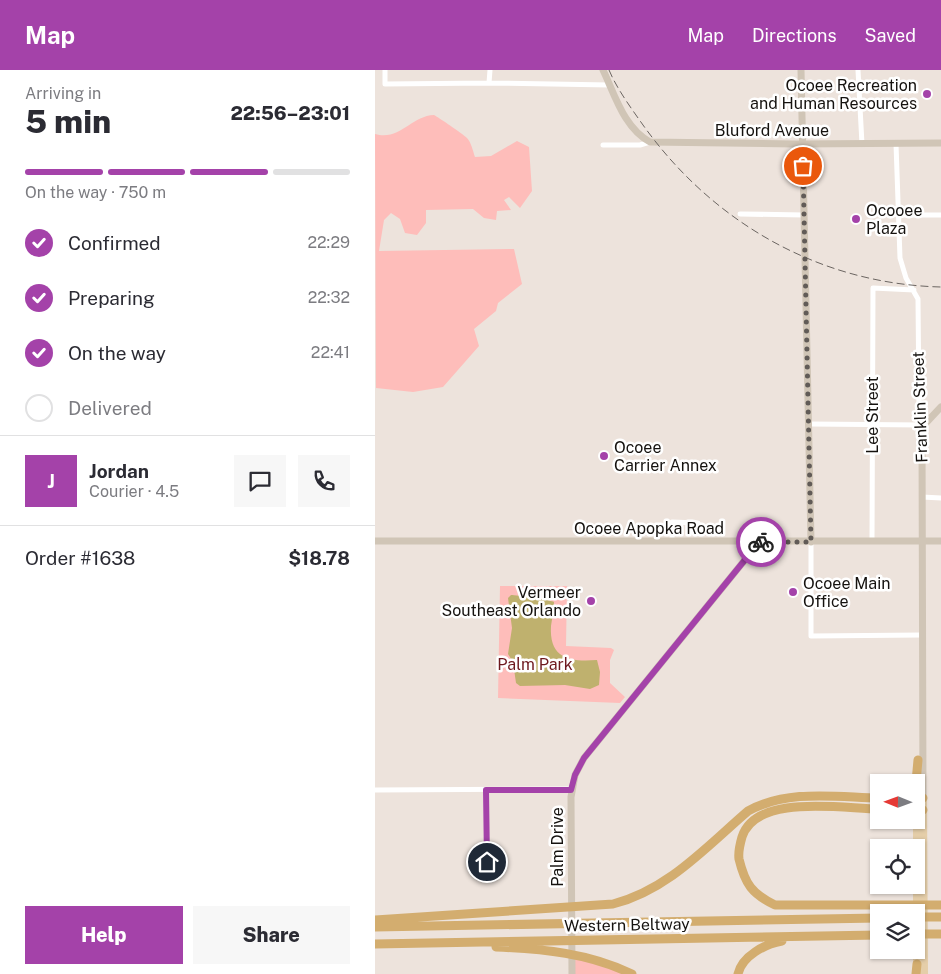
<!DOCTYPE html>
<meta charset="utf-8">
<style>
:root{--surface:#fff;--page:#f7f7f7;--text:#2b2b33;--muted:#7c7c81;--line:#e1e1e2;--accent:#a442a9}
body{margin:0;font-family:"Public Sans",sans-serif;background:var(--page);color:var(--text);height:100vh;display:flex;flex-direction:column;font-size:19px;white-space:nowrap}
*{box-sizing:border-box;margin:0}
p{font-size:16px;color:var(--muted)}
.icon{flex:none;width:28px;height:28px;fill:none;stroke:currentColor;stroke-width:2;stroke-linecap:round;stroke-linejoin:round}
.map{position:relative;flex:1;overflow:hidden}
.sheet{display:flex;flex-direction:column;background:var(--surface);width:375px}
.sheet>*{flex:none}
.needle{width:32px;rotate:271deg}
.controls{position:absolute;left:495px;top:704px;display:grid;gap:10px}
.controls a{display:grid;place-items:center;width:55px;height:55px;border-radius:0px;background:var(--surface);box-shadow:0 1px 4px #0004;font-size:25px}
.pin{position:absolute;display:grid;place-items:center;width:42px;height:42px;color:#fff;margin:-21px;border:2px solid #fff;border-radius:50%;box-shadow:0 1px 5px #0007}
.courier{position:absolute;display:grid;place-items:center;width:50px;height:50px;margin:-25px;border:4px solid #a442a9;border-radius:50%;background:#fff;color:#222;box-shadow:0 1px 6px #0007}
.head em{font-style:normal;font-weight:800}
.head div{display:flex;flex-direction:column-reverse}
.head{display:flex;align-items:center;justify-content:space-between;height:85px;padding:0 25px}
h1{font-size:32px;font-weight:800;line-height:38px}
.bar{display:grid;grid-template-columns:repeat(4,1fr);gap:8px 5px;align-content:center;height:60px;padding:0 25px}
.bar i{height:6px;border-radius:4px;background:var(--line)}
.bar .selected{background:var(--accent)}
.bar p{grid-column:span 4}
.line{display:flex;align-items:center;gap:12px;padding:0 25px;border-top:1px solid var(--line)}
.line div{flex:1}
.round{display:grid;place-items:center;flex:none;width:52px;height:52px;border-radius:0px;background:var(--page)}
ol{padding:0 25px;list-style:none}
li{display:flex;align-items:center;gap:15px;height:55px}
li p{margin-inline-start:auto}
li .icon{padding:5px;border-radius:50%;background:var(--accent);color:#fff;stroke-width:4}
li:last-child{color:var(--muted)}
li i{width:28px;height:28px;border:2px solid var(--line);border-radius:50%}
.primary-button{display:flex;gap:10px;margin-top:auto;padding:10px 25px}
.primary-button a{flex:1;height:58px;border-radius:0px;background:var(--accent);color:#fff;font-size:20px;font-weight:800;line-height:58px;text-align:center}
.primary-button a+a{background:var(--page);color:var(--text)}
header{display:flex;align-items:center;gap:30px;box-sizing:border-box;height:70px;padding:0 25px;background:var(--accent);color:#fff}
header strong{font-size:24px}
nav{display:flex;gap:28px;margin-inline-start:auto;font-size:18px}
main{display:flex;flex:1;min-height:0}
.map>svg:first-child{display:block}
.green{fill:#febdba}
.water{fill:#bfb16e}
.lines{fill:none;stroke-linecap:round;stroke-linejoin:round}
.street{stroke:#fff;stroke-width:5}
.secondary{stroke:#d0c5b6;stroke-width:7}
.primary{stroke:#e5cea9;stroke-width:8}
.highway{stroke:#d3ad6f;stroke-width:9}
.rail{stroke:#6b6561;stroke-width:1;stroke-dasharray:8 4;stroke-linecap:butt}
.done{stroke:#615b57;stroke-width:5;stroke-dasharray:0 9}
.route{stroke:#a442a9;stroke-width:6}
.poi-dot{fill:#a442a9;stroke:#fff;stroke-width:2}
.labels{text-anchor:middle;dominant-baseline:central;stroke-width:5;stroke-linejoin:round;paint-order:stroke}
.poi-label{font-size:16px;fill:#15120f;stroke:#fff;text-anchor:start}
.street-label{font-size:16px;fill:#15120f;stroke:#fff}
.park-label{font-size:16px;fill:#6e181e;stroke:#fff}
</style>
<header>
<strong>Map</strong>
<nav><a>Map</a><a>Directions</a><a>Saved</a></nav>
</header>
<main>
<section class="sheet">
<div class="head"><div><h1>5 min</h1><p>Arriving in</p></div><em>22:56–23:01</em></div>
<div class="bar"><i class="selected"></i><i class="selected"></i><i class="selected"></i><i></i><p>On the way · 750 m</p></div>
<ol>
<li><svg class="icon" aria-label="check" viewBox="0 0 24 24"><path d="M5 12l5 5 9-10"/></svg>Confirmed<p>22:29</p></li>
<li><svg class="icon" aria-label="check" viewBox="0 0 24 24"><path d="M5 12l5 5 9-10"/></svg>Preparing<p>22:32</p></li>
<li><svg class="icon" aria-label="check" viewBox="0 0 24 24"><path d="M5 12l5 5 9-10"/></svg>On the way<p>22:41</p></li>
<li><i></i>Delivered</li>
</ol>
<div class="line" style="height:90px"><b class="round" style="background:var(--accent);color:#fff">J</b><div><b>Jordan</b><p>Courier · 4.5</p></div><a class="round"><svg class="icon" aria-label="chat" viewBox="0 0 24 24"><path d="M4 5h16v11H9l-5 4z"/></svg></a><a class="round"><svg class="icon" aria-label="phone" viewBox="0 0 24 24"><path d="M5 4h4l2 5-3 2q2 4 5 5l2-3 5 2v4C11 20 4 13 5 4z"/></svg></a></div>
<div class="line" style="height:65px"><div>Order #1638</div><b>$18.78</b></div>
<div class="primary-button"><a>Help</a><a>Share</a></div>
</section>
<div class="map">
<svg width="566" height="904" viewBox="0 0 566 904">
<rect width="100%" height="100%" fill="#ede3dc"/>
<path class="green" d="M59 45C63 47 88 64 92 68 96 72 98 81 100 87L116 86 142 71 154 77 157 121 145 138 134 127 129 130 136 140 122 141 121 150 109 148 98 139 51 140V153L42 165 30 163 25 149 16 143 9 150 4 181 139 179 147 214 123 233 121 241 99 259 104 276 68 317 38 322 1 318 0 64C25 71 36 46 59 45Z
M125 516H192L191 576 236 578 239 580 235 590V613L250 627 245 633 123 628Z
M196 884 257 904H196Z"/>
<path class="water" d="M136 525C141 525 177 530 179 532 179 541 177 548 176 556 174 589 195 592 222 590L225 602 224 615 215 619 190 615 145 616 141 613 138 592 133 584 137 558 133 528Z"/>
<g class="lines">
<path class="street" d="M10 0V14L114 13 235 15
M483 0 487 74
M114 13 115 0
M228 75H265L275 72
M365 144 429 145
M524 145H566
M434 354 549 355 544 335 543 229 531 208 525 188 521 74
M547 427 566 428
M297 471V452L323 453
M497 471 498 218 539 220
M436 472V566L546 565
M0 720 196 719
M111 720 112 792"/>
<path class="secondary" d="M228 0C240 25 249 58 275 72L421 74 566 73
M426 0 436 472
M0 471H566
M548 728 547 366 549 355 566 337
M542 740 543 707
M197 904 196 727 200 705 209 688 369 491 379 472"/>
<path class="primary" d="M548 728 549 904
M542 740V900"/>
<path class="highway" d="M541 712 543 690
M541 728H548
M504 739C468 739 381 723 367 767 365 774 363 782 364 789 370 814 377 824 400 835H566
M541 740H548
M541 847H566
M0 850 238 834C293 820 331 777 373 741 413 719 460 727 504 728
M0 857 504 848
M541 864H566
M0 874 504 865
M121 877C168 879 214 883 257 904
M363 904C367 886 390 874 407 871
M541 904 542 894"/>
<path class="rail" d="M234 0C242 19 256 38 268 55 338 153 445 214 566 217"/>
</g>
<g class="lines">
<path class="done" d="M386 472H436L428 96"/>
<path class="route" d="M112 792 111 720H196L200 705 209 688 369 491 379 472H386"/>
</g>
<g class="poi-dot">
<circle cx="552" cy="24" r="5"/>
<circle cx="481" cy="149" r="5"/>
<circle cx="229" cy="386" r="5"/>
<circle cx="418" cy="522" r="5"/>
<circle cx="216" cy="531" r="5"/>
</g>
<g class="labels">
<g class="poi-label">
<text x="542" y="15" text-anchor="end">Ocoee Recreation<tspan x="542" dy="18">and Human Resources</tspan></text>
<text x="491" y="140">Ocooee<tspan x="491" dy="18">Plaza</tspan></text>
<text x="239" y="377">Ocoee<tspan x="239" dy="18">Carrier Annex</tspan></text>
<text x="428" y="513">Ocoee Main<tspan x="428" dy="18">Office</tspan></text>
<text x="206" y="522" text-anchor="end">Vermeer<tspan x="206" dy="18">Southeast Orlando</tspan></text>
</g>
<g class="street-label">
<text x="397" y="60">Bluford Avenue</text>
<text transform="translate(545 337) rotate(-92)">Franklin Street</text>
<text transform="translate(497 345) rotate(-90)">Lee Street</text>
<text x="274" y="458">Ocoee Apopka Road</text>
<text transform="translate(182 777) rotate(-90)">Palm Drive</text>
<text transform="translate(252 855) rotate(-1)">Western Beltway</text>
</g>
<g class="park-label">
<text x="160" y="594">Palm Park</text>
</g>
</g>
</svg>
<div class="controls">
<a><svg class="needle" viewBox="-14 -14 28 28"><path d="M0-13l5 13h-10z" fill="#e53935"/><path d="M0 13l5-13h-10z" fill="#7c7c81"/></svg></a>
<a><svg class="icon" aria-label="locate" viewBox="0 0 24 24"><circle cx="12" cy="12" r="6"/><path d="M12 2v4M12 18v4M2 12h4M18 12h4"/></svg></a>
<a><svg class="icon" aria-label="layers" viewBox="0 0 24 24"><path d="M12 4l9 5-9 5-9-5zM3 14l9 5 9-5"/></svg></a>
</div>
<div class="pin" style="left:428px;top:96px;background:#ea580c"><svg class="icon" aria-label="bag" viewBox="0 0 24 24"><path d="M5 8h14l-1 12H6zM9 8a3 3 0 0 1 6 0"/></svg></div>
<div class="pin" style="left:112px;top:792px;background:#1f2937"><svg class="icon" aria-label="home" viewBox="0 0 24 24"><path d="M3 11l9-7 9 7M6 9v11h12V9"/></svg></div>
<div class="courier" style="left:386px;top:472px"><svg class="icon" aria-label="bike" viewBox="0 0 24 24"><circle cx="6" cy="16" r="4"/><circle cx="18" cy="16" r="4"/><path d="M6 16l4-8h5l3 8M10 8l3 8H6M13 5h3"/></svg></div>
</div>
</main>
